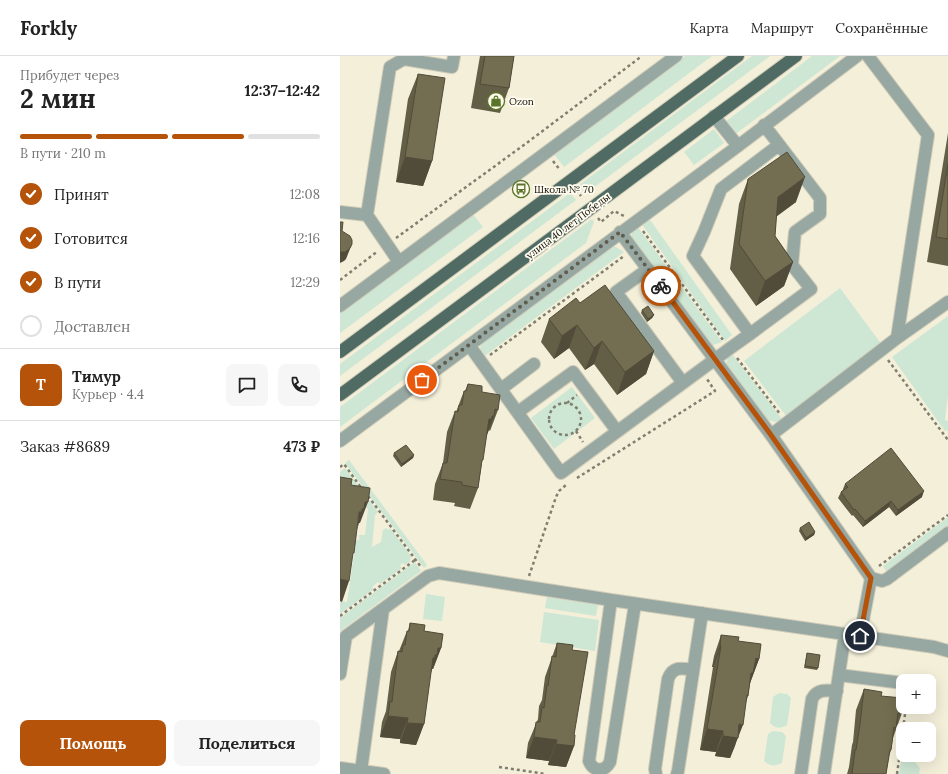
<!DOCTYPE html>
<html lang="ru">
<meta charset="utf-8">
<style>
:root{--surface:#fff;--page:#f6f6f6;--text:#222;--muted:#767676;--line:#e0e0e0;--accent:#b45309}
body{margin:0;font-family:Lora,serif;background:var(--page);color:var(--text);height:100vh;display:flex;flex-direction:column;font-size:15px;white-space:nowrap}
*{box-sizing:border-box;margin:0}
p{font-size:13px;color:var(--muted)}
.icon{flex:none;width:22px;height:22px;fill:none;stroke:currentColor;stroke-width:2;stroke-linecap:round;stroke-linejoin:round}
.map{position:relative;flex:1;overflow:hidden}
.side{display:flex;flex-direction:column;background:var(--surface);width:340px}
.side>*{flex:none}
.fabs{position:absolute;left:556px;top:618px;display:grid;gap:8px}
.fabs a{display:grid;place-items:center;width:40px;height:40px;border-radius:8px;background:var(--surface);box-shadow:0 4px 16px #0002;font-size:20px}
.pin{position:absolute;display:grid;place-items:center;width:34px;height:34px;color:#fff;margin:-17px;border:2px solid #fff;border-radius:50%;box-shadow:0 1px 4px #0007}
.courier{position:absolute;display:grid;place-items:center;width:40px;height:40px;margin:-20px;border:3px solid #b45309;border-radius:50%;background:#fff;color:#222;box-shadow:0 1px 5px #0007}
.summary em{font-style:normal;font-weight:700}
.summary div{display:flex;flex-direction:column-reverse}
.summary{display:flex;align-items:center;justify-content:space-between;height:68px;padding:0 20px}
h1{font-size:26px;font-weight:700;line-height:30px}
.bar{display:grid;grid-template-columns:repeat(4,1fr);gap:6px 4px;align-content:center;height:48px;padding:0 20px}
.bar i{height:5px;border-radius:3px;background:var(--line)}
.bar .current{background:var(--accent)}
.bar p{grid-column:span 4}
.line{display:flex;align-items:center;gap:10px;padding:0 20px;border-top:1px solid var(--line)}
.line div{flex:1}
.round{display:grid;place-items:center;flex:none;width:42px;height:42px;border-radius:8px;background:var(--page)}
ol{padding:0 20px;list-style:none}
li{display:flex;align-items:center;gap:12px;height:44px}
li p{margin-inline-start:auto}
li .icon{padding:4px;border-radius:50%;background:var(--accent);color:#fff;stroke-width:4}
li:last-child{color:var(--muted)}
li i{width:22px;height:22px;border:2px solid var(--line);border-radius:50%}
.cta{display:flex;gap:8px;margin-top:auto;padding:8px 20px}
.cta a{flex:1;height:46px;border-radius:8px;background:var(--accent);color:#fff;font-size:16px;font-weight:700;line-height:46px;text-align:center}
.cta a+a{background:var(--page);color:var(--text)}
header{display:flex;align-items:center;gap:24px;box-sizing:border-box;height:56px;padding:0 20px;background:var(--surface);border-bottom:1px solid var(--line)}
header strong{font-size:19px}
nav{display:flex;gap:22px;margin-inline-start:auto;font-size:14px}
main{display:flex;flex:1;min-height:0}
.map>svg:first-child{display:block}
.green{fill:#cee6d4}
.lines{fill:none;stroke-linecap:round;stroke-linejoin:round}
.minor-casing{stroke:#cfcbb7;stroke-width:14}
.major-casing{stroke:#cfcbb7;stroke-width:14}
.path{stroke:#807e6f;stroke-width:2.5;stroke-dasharray:3 3;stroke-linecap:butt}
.minor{stroke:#97a7a2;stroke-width:12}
.major{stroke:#4f6b64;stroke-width:12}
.wall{fill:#635e46}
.shaded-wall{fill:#504c39}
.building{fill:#736d51;stroke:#504c39}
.done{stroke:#5f5d50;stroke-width:4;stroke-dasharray:0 7.2}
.route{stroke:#b45309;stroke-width:5}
.labels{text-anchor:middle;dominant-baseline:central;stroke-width:3.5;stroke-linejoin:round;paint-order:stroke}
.poi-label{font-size:10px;fill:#0f0e07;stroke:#fffcef;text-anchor:start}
.street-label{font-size:10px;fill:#0f0e07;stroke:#fffcef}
</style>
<header>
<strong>Forkly</strong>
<nav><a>Карта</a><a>Маршрут</a><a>Сохранённые</a></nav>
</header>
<main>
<section class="side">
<div class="summary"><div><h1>2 мин</h1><p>Прибудет через</p></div><em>12:37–12:42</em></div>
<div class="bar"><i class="current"></i><i class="current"></i><i class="current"></i><i></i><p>В пути · 210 m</p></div>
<ol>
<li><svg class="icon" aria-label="check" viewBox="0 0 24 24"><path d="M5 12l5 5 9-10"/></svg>Принят<p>12:08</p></li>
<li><svg class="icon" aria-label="check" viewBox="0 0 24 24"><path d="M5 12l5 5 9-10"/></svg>Готовится<p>12:16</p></li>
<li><svg class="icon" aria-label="check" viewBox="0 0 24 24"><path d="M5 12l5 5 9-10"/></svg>В пути<p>12:29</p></li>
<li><i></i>Доставлен</li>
</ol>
<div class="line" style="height:72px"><b class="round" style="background:var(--accent);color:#fff">Т</b><div><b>Тимур</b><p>Курьер · 4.4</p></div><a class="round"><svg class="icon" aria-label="chat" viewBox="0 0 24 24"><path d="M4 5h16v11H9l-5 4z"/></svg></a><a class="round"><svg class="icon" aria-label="phone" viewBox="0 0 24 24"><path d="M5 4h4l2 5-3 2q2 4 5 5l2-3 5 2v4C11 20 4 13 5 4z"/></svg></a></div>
<div class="line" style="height:52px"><div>Заказ #8689</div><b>473 ₽</b></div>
<div class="cta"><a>Помощь</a><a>Поделиться</a></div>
</section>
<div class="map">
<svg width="608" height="718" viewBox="0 0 608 718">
<rect width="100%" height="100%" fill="#f3efd9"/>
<path class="green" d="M345 0H372L224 111 214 98Z
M412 0H430L245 138 239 129Z
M472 0H500L394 79 385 66Z
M374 73 384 87 354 109 344 96Z
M230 137 236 144 0 320V308Z
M132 157 143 171 0 277V256Z
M308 161 392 279 385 285 301 167Z
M252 163 254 166 246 187 0 371V351Z
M297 170 382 286 373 289H368L291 184 292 177Z
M269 191H276L284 196 143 301C140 295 139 291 143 285Z
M500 232 542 289 447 361 404 305Z
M608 260V339L605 364 608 365V374L605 375 552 301Z
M392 298 442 363 436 366 427 364 386 309 388 301Z
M232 331 255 362 214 393 191 362Z
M9 404 87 509 84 512 5 407Z
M5 412 38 456 35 459 32 491 41 486 43 474 46 472 48 474 50 472 71 500 70 506 65 509 62 507 60 510 62 512 40 528 38 526 32 531 34 533 0 558V545L7 546 16 484H19V479H25L28 452 7 449 0 442V416Z
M608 461V472L548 516 546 515 543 510Z
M75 506 81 515 0 575V562Z
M86 538 105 541 102 565 83 563Z
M207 541 258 549 256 560 205 552Z
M204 556 259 564 255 595 200 586Z
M439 637 447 638 451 642 447 669C440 673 436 673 430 667L433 641Z
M433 675 442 676 446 680 442 707C435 710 431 711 424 705L428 678Z
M563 692V699H569L580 712 579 718H559Z"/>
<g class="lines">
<g class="minor-casing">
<path id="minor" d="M528 0 588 79 557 282
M374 60 398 90
M0 156 27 159
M280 176 431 379 531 522 542 525 547 523 608 477
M59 206 27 159 50 11 64 3 112 11 114 0
M308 213 276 236 343 327
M0 250 336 0
M410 278 353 200 364 176 381 133 439 89
M129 289 221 417 389 293 410 278 471 233 452 209 455 176 480 158V142L424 69
M161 333 194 308
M178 356 233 316 277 375
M431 379 557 282 608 246
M0 385 398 90 517 0
M271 544 249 705C253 715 264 717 270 706L295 548
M520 580 531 522
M0 618 6 580 88 520 99 517 271 544 594 591 608 595
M499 619 563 627
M0 712 44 718
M21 715 43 553
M316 718 315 713 328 623C333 610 342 612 353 614
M337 718 338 715 362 557
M461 718 472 643C477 633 486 634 497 635
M484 718 505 578"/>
</g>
<g class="major-casing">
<path id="major" d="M0 296 398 0
M0 339 456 0"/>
</g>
<path class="path" d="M213 105 220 114
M236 134 241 140
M258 162 261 166 274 155 284 160
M303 175 383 284
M56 182 188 86 302 0
M0 224 38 195
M150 299 284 200
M397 302 440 358
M548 304 608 384
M227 347 237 339
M209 363a16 16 0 1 1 32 0a16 16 0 1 1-32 0Z
M236 375 243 386
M0 411 4 408 22 433
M237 422 375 335 367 323
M28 440 81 511
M539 510 608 459
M189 520 216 441 219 435 226 429
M0 560 75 504
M563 673 566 651
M159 711 206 718
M557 718 563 674"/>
<use href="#minor" class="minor"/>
<use href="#major" class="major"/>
</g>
<path class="wall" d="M140 0H174L169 32 160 57 131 52Z
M78 18 92 105 83 130 56 126 68 43Z
M608 77V210L587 206Z
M408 123 456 146 436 161 435 180 453 206 444 230 416 250 390 213 399 148Z
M240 247 314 295 306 318 277 339 254 308 245 314 229 292 214 303 201 286 209 263Z
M302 254 314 259 312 262 307 266 301 257Z
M128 328 142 336 158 354 150 375 149 374 146 381 138 432 130 453 114 450 115 447 93 444 95 428 103 407 107 376 115 355 116 356 124 335H125Z
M54 397 74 399 73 402 61 411 53 400Z
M505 428 582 441 556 460 549 451 523 471 513 459 512 460 498 442 501 436 503 434V433Z
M460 472 475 476 474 479 465 485 459 475Z
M70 567 84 575 101 592 93 613H92L90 618 84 668 76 689 60 687V683L40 681 42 666 46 655 51 616 58 595H59L67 575H68Z
M381 579 398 585 419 603 410 627 408 640 406 646 395 690 390 702 375 700 376 696 360 694 373 611H372L374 600Z
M217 587 232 594 234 679V690L226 711 208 709 209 705 186 702 188 687 198 663 199 650 202 644 205 621Z
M467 597 478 612 477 614 464 612Z
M524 633 541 640 562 657 553 682 551 694 549 700 546 718H507L509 711 512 689 513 686 516 654Z"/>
<path class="shaded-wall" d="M65 101 92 105 83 130 56 126Z
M465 121 456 146 428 166 438 141Z
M12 188 6 203 4 205 0 207V196Z
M453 206 444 230 416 250 425 225Z
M314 259 312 262 307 266 308 263Z
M237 269 229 292 214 303 222 280Z
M262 285 254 308 245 314 254 292Z
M314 295 306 318 277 339 285 316Z
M152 360H154L146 381 149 363Z
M74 399 73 402 61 411 62 408Z
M584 435 582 441 556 460 558 454Z
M551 445 549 451 523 471 525 465Z
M25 446H28L20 467H19L17 474 19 456Z
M475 476 474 479 465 485 466 482Z
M0 523 9 525 2 546 0 545Z
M380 590H381L373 611H372Z
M98 592H101L93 613H92L90 620 93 602Z
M416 602 419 603 406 638Z
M48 660 68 662 60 683 40 681Z
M67 667 84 668 76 689 60 687Z
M399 668 403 669 390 702 375 700 383 680Z
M367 673 383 675 376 696 360 694Z
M194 681 217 684 209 705 186 702Z
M216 688 234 690 226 711 208 709Z"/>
<path class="building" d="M145 0H174L169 32 140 28Z
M78 18 105 22 92 105 65 101Z
M447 96 465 121 438 141 435 180 453 206 425 225 399 188 408 123Z
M608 108V183L596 181Z
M0 166H3L2 175 10 180 12 184V188L10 192 8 194 5 196H0Z
M265 229 314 295 285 316 262 285 254 292 237 269 222 280 209 263 236 242 240 247Z
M308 250 314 259 308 263 302 254Z
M128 328 142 330V336L160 339 158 354 155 353 154 360H152V363H149L143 404H142L138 432 122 429V426L100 423 103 407H107L115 355 118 356 119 349H122L124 335H126Z
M66 389 74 399 62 408 54 397Z
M551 392 584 435 558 454 551 445 525 465 515 453 514 454 501 436 508 431 505 428Z
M0 421 12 423 11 429 30 432 28 446H25L24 453H22V456H19L14 497H13L9 525 0 523Z
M469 466 475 476 466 482 460 472Z
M70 567 85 569 84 575 103 578 101 592H98L97 599H95V602H93L84 668 67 667 68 662 48 660 50 645 52 646 58 595 62 596 63 589H65L67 575H69Z
M381 579 399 581 398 585 421 588 419 603 416 602 413 617H411L408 640 407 639 403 669 399 668 398 682 383 680V675L367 673 381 590H380Z
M217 587 233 589 232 594 248 596 234 679H235L234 690 216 688 217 684 194 681 196 666H200L202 651 204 652 207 629 208 630 212 600 216 601Z
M467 597 480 599 478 612 465 610Z
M524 633 542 636 541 640 563 642V650L562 657H558L556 672 554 671 551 694H550L546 718H512L515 694H516L520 668Z"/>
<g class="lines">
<path class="done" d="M82 324 280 176 321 230"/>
<path class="route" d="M321 230 431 379 531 522 520 580"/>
</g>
<defs>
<g id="shop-ring" transform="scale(0.9)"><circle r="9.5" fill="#fffcef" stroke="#5a7529" stroke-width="1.5"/><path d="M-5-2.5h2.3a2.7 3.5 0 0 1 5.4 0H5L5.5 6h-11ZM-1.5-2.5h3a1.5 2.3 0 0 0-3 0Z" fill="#5a7529"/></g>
<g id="bus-ring" transform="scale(0.9)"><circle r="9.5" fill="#fffcef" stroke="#5a7529" stroke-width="1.5"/><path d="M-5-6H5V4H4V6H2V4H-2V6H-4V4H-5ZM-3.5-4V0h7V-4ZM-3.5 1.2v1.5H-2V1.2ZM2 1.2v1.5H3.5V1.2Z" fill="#5a7529"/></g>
</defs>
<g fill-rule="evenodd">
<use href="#shop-ring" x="156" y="45"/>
<use href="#bus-ring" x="181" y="133"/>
</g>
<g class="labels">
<g class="poi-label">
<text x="169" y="45">Ozon</text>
<text x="194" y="133">Школа № 70</text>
</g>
<g class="street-label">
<text transform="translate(228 170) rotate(-37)">улица 40 лет Победы</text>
</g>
</g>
</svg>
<div class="fabs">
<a>+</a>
<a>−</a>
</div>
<div class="pin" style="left:82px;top:324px;background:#ea580c"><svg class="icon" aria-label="bag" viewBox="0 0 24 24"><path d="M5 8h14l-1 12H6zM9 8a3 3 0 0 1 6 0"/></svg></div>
<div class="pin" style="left:520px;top:580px;background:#1f2937"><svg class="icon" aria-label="home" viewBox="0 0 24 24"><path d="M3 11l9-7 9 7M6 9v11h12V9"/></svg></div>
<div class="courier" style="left:321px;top:230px"><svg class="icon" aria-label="bike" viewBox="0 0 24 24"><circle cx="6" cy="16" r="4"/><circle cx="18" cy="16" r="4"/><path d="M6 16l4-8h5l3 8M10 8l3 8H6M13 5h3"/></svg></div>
</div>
</main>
